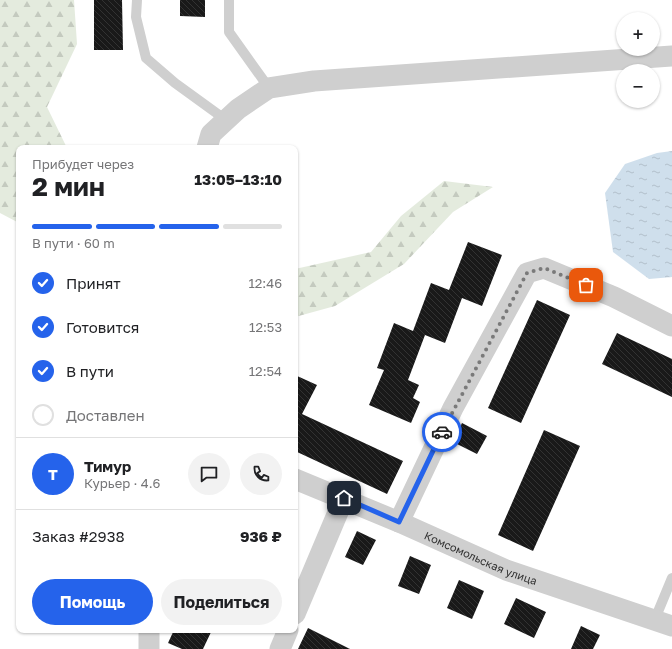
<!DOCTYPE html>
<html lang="ru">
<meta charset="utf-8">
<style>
:root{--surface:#fff;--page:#f2f2f2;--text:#202124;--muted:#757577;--line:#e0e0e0;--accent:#2563eb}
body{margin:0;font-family:"Golos Text",sans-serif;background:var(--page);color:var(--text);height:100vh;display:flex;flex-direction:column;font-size:15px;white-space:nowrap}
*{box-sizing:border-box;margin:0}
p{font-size:13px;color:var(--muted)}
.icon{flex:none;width:22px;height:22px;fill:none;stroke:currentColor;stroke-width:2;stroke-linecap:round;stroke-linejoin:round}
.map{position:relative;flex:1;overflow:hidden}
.panel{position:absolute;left:16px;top:145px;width:282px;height:488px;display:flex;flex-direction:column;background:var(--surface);border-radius:8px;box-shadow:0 1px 3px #0004}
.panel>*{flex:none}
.fabs{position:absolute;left:616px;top:12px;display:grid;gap:8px}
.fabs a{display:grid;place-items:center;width:44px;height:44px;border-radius:50%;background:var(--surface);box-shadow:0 1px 3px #0004;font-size:20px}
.pin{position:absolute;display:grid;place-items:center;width:34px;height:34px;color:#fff;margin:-17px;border-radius:8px;box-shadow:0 2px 6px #0006}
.courier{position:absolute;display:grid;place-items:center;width:40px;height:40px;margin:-20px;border:3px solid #2563eb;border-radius:50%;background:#fff;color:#222;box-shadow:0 1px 5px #0007}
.headline em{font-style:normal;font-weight:700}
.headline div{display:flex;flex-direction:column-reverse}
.headline{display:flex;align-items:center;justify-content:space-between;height:68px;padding:0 16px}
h1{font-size:26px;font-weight:700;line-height:30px}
.bar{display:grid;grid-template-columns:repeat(4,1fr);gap:6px 4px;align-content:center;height:48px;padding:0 16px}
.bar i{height:5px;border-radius:3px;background:var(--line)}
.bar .current{background:var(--accent)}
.bar p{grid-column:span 4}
.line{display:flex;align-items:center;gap:10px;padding:0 16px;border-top:1px solid var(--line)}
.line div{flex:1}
.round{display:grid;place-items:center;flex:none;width:42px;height:42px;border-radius:21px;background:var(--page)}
ol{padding:0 16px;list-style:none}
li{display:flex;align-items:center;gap:12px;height:44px}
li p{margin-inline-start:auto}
li .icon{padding:4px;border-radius:50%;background:var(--accent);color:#fff;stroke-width:4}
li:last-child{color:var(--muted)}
li i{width:22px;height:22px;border:2px solid var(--line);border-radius:50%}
.cta{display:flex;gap:8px;margin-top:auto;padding:8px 16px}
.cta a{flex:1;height:46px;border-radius:24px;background:var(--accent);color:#fff;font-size:16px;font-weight:700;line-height:46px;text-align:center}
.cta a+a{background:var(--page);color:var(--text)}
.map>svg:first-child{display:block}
.forest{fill:url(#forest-firs)}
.water{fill:url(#water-ripples)}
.building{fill:url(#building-back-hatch)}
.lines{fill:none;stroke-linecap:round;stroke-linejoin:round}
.lane{stroke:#cfcfcf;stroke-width:10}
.street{stroke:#cfcfcf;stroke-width:21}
.done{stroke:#7a7a7a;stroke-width:4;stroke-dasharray:0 7.2}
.route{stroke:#2563eb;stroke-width:5}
.labels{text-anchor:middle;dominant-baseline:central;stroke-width:4;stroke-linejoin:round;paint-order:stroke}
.street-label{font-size:11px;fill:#323232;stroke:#fff}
</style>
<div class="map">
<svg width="672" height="649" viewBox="0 0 672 649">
<defs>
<pattern id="forest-firs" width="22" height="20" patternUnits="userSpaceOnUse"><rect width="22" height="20" fill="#e4ebde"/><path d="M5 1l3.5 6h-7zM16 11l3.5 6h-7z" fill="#c4cabf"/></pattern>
<pattern id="water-ripples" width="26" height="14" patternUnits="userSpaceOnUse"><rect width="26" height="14" fill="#cfdfec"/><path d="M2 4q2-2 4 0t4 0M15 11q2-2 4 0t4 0" fill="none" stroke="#b2c0cb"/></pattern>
<pattern id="building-back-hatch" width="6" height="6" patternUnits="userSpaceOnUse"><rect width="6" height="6" fill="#191919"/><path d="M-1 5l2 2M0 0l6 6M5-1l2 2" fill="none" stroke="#323232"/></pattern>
</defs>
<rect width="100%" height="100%" fill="#fff"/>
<path class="forest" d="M0 0H74L77 44 47 107 67 148H19V223L0 213Z
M444 181 493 187 453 212 404 264 335 306 295 317V269L371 252 401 216Z"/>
<path class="water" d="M672 151V277L649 279 613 252 605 193 625 164 657 153Z"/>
<path class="building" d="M94 0H122L123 50H94Z
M180 0H205V17L180 16Z
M468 242 502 255 482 306 462 298 445 343 425 335 408 380 419 385 413 398 420 402 411 423 369 405 384 370 377 368 394 323 413 331 431 283 449 290Z
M537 300 570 315 521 423 488 408Z
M617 333 672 359V397L602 364Z
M295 375 317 385 302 414 403 461 387 494 295 451Z
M462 423 487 436 477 454 453 442Z
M544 430 580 446 533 551 498 535Z
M357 531 376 540 363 565 345 557Z
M410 556 431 565 419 594 398 586Z
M459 580 484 591 472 619 447 608Z
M516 598 546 612 534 638 504 624Z
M581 626 600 635 593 649H571Z
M308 628 350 649H298Z
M174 630H212L203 649H182L168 643Z"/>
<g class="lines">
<path class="lane" d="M137 0 136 17 146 58 175 83 226 120
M229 0V32L269 88
M655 619 672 578"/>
<g class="street">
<path d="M207 148 211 134 238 109 269 88 314 81 672 56"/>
<path id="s1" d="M295 479 399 522 506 570 672 626"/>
<path d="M399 522 453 408 527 273 544 268 614 297 672 326"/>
<path d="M295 614 344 498"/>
<path d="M149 630V649"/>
<path d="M280 649 288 630"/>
</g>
</g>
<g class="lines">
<path class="done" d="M442 432 527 273 544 268 586 285"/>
<path class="route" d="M344 498 399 522 442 432"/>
</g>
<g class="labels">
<g class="street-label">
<text stroke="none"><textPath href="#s1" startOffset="202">Комсомольская улица</textPath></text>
</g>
</g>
</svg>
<div class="fabs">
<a>+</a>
<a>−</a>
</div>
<div class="pin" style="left:586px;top:285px;background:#ea580c"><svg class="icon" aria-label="bag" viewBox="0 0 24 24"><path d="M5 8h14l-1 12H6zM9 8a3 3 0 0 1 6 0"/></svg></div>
<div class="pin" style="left:344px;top:498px;background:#1f2937"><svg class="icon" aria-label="home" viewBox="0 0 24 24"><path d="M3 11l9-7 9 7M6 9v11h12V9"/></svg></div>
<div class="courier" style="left:442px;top:432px"><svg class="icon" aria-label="car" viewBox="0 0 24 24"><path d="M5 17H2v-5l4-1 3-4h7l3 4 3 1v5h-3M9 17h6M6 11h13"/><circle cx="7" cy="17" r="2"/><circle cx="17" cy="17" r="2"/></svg></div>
<section class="panel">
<div class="headline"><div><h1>2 мин</h1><p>Прибудет через</p></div><em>13:05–13:10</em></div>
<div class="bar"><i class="current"></i><i class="current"></i><i class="current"></i><i></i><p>В пути · 60 m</p></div>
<ol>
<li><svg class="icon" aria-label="check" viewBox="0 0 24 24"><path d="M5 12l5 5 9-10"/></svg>Принят<p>12:46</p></li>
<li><svg class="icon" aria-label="check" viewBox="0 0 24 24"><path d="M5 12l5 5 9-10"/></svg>Готовится<p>12:53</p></li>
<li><svg class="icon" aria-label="check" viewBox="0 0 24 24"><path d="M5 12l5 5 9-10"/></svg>В пути<p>12:54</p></li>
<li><i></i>Доставлен</li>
</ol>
<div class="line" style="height:72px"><b class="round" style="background:var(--accent);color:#fff">Т</b><div><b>Тимур</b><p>Курьер · 4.6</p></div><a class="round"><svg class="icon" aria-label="chat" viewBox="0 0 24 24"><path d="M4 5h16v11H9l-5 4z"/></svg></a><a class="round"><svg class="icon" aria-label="phone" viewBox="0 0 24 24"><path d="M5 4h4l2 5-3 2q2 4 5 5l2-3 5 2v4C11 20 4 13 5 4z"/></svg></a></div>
<div class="line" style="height:52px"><div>Заказ #2938</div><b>936 ₽</b></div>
<div class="cta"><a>Помощь</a><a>Поделиться</a></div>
</section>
</div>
